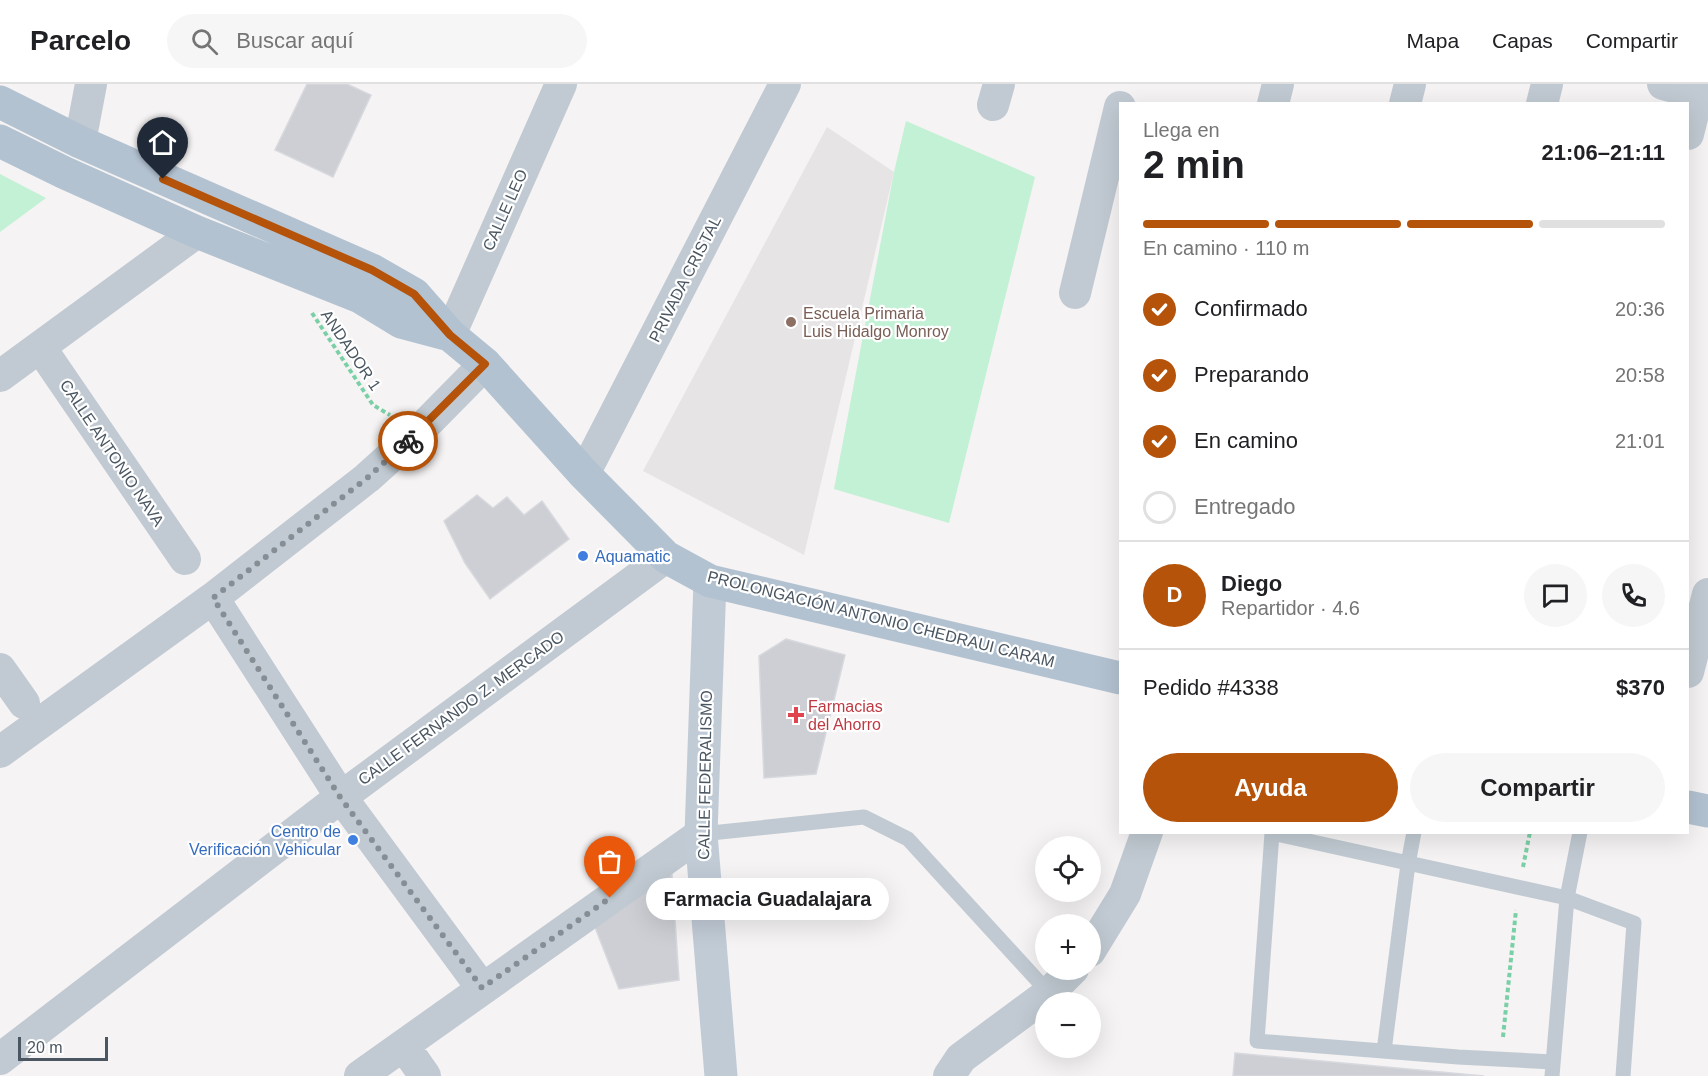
<!DOCTYPE html>
<html lang="es">
<meta charset="utf-8">
<style>
:root{--surface:#fff;--page:#f6f6f6;--text:#202124;--muted:#757577;--line:#e0e0e0;--accent:#b45309}
body{margin:0;font-family:Helvetica,sans-serif;background:var(--page);color:var(--text);height:100vh;display:flex;flex-direction:column;font-size:22px;white-space:nowrap}
*{box-sizing:border-box;margin:0}
p{font-size:20px;color:var(--muted)}
.icon{flex:none;width:33px;height:33px;fill:none;stroke:currentColor;stroke-width:2;stroke-linecap:round;stroke-linejoin:round}
.map{position:relative;flex:1;overflow:hidden}
.details{position:absolute;left:1119px;top:18px;width:570px;height:732px;display:flex;flex-direction:column;background:var(--surface);border-radius:0px;box-shadow:0 6px 24px #0002}
.details>*{flex:none}
.fabs{position:absolute;left:1035px;top:752px;display:grid;gap:12px}
.fabs a{display:grid;place-items:center;width:66px;height:66px;border-radius:50%;background:var(--surface);box-shadow:0 6px 24px #0002;font-size:30px}
.scale{position:absolute;left:18px;bottom:15px;width:90px;box-sizing:border-box;padding-left:6px;border:3px solid #4a5661;border-top:0;font-size:16px;line-height:21px;white-space:nowrap;color:#4a5661;-webkit-text-stroke:4px #fff;paint-order:stroke}
.pin{position:absolute;display:grid;place-items:center;width:51px;height:51px;color:#fff;margin:-62px -26px;border-radius:50% 50% 50% 0;rotate:-45deg;box-shadow:0 0 6px #0007}
.pin .icon{rotate:45deg}
.courier{position:absolute;display:grid;place-items:center;width:60px;height:60px;margin:-30px;border:4px solid #b45309;border-radius:50%;background:#fff;color:#222;box-shadow:0 2px 8px #0007}
.bubble{position:absolute;height:42px;border-radius:21px;background:var(--surface);box-shadow:0 6px 24px #0002;font-size:20px;font-weight:700;line-height:42px;text-align:center}
.summary em{font-style:normal;font-weight:700}
.summary div{display:flex;flex-direction:column-reverse}
.summary{display:flex;align-items:center;justify-content:space-between;height:102px;padding:0 24px}
h1{font-size:39px;font-weight:700;line-height:45px}
.bar{display:grid;grid-template-columns:repeat(4,1fr);gap:9px 6px;align-content:center;height:72px;padding:0 24px}
.bar i{height:8px;border-radius:4px;background:var(--line)}
.bar .on{background:var(--accent)}
.bar p{grid-column:span 4}
.line{display:flex;align-items:center;gap:15px;padding:0 24px;border-top:2px solid var(--line)}
.line div{flex:1}
.round{display:grid;place-items:center;flex:none;width:63px;height:63px;border-radius:32px;background:var(--page)}
ol{padding:0 24px;list-style:none}
li{display:flex;align-items:center;gap:18px;height:66px}
li p{margin-inline-start:auto}
li .icon{padding:6px;border-radius:50%;background:var(--accent);color:#fff;stroke-width:4}
li:last-child{color:var(--muted)}
li i{width:33px;height:33px;border:3px solid var(--line);border-radius:50%}
.primary-button{display:flex;gap:12px;margin-top:auto;padding:12px 24px}
.primary-button a{flex:1;height:69px;border-radius:36px;background:var(--accent);color:#fff;font-size:24px;font-weight:700;line-height:69px;text-align:center}
.primary-button a+a{background:var(--page);color:var(--text)}
header{display:flex;align-items:center;gap:36px;box-sizing:border-box;height:84px;padding:0 30px;background:var(--surface);border-bottom:2px solid var(--line)}
header strong{font-size:28px}
nav{display:flex;gap:33px;margin-inline-start:auto;font-size:21px}
.search{width:420px;height:54px;background:var(--page);display:flex;align-items:center;gap:15px;box-sizing:border-box;padding:0 21px;border-radius:33px;color:var(--muted);font-size:22px}
.map>svg:first-child{display:block}
.education{fill:#e6e4e5}
.green{fill:#c3f1d5}
.building{fill:#cdcfd5;stroke:#d7d9de;stroke-width:1.5}
.lines{fill:none;stroke-linecap:round;stroke-linejoin:round}
.path{stroke:#7ad0a6;stroke-width:4;stroke-dasharray:4.5 3;stroke-linecap:butt}
.service{stroke:#c1cad2;stroke-width:15}
.minor{stroke:#c1cad2;stroke-width:32}
.secondary{stroke:#c1cbd6;stroke-width:33}
.primary{stroke:#b3c2d1;stroke-width:33}
.done{stroke:#868d94;stroke-width:6;stroke-dasharray:0 10.8}
.route{stroke:#b45309;stroke-width:8}
.education-dot{fill:#8d6e63;stroke:#fff;stroke-width:2}
.shop-dot{fill:#3f7fe0;stroke:#fff;stroke-width:2}
.health-dot{fill:#e0444e;stroke:#fff;stroke-width:2}
.labels{text-anchor:middle;dominant-baseline:central;stroke-width:4.5;stroke-linejoin:round;paint-order:stroke}
.street-label{font-size:16px;fill:#4a5661;stroke:#fff}
.education-label{font-size:16px;fill:#785e54;stroke:#fff;text-anchor:start}
.shop-label{font-size:16px;fill:#366cbe;stroke:#fff;text-anchor:start}
.health-label{font-size:16px;fill:#be3a42;stroke:#fff;text-anchor:start}
</style>
<header>
<strong>Parcelo</strong>
<div class="search"><svg class="icon" aria-label="search" viewBox="0 0 24 24"><circle cx="10" cy="10" r="6"/><path d="M15 15l6 6"/></svg>Buscar aquí</div>
<nav><a>Mapa</a><a>Capas</a><a>Compartir</a></nav>
</header>
<div class="map">
<svg width="1708" height="992" viewBox="0 0 1708 992">
<rect width="100%" height="100%" fill="#f5f3f3"/>
<path class="education" d="M827 43 894 88 804 471 643 387Z"/>
<path class="green" d="M906 37 1035 93 949 439 834 405 894 88Z
M0 90 46 114 0 148Z"/>
<path class="building" d="M307 0H347L371 11 333 93 275 66Z
M477 411 493 424 507 413 524 431 542 417 569 455 490 515 465 479 444 437Z
M786 555 845 571 816 690 764 694 759 572Z
M671 774 679 896 619 905 591 833Z
M1235 969 1484 992H1233Z"/>
<g class="lines">
<path class="path" d="M312 229 373 321 390 331
M1523 783 1530 748
M1503 953 1516 826"/>
<path class="service" d="M701 750 864 733 908 755 1049 909
M1384 967 1408 780 1414 748
M1553 978 1458 973 1257 957 1272 749 1567 814 1634 839 1623 992
M1552 992 1567 814 1580 748"/>
<path class="minor" d="M1663 0 1708 12
M1273 20 1278 0
M1405 20 1410 0
M1542 20 1547 0
M993 21 999 0
M1688 50 1698 10
M80 58 91 0
M1075 209 1120 23
M450 251 561 0
M40 263 185 475
M0 292 197 148
M584 390 785 0
M213 514 341 713 482 904
M0 585 24 619
M1688 588 1708 510
M0 668 213 514 367 394 418 348 485 280
M1090 867 1125 810 1147 748
M404 962 425 992
M0 975 341 713 666 473
M360 992 701 750
M949 992 961 974 1049 909 1073 885"/>
<path class="secondary" d="M710 497 701 750 721 992"/>
<path class="primary" d="M0 18 80 58 372 186 414 210 450 251 485 280 584 390 666 473 710 497 1120 594
M0 57 65 89 197 148 360 213 401 238 450 251
M1688 723 1708 727"/>
</g>
<g class="lines">
<path class="done" d="M408 357 367 394 213 514 340 713 482 904 610 814"/>
<path class="route" d="M163 95 372 186 414 210 450 251 485 280 408 357"/>
</g>
<circle class="education-dot" cx="791" cy="238" r="6"/>
<g class="shop-dot">
<circle cx="583" cy="472" r="6"/>
<circle cx="353" cy="756" r="6"/>
</g>
<path class="health-dot" d="M793 622h6v6h6v6h-6v6h-6v-6h-6v-6h6z"/>
<g class="labels">
<g class="street-label">
<text transform="translate(505 126) rotate(-66)">CALLE LEO</text>
<text transform="translate(685 195) rotate(-63)">PRIVADA CRISTAL</text>
<text transform="translate(351 266) rotate(56)">ANDADOR 1</text>
<text transform="translate(112 369) rotate(56)">CALLE ANTONIO NAVA</text>
<text transform="translate(881 535) rotate(14)">PROLONGACIÓN ANTONIO CHEDRAUI CARAM</text>
<text transform="translate(461 624) rotate(-36)">CALLE FERNANDO Z. MERCADO</text>
<text transform="translate(705 691) rotate(-89)">CALLE FEDERALISMO</text>
</g>
<g class="education-label">
<text x="803" y="229">Escuela Primaria<tspan x="803" dy="18">Luis Hidalgo Monroy</tspan></text>
</g>
<g class="shop-label">
<text x="595" y="472">Aquamatic</text>
<text x="341" y="747" text-anchor="end">Centro de<tspan x="341" dy="18">Verificación Vehicular</tspan></text>
</g>
<g class="health-label">
<text x="808" y="622">Farmacias<tspan x="808" dy="18">del Ahorro</tspan></text>
</g>
</g>
</svg>
<div class="fabs">
<a><svg class="icon" aria-label="locate" viewBox="0 0 24 24"><circle cx="12" cy="12" r="6"/><path d="M12 2v4M12 18v4M2 12h4M18 12h4"/></svg></a>
<a>+</a>
<a>−</a>
</div>
<div class="scale">20 m</div>
<div class="pin" style="left:610px;top:814px;background:#ea580c"><svg class="icon" aria-label="bag" viewBox="0 0 24 24"><path d="M5 8h14l-1 12H6zM9 8a3 3 0 0 1 6 0"/></svg></div>
<div class="pin" style="left:163px;top:95px;background:#1f2937"><svg class="icon" aria-label="home" viewBox="0 0 24 24"><path d="M3 11l9-7 9 7M6 9v11h12V9"/></svg></div>
<div class="courier" style="left:408px;top:357px"><svg class="icon" aria-label="bike" viewBox="0 0 24 24"><circle cx="6" cy="16" r="4"/><circle cx="18" cy="16" r="4"/><path d="M6 16l4-8h5l3 8M10 8l3 8H6M13 5h3"/></svg></div>
<div class="bubble" style="left:646px;top:794px;width:243px">Farmacia Guadalajara</div>
<section class="details">
<div class="summary"><div><h1>2 min</h1><p>Llega en</p></div><em>21:06–21:11</em></div>
<div class="bar"><i class="on"></i><i class="on"></i><i class="on"></i><i></i><p>En camino · 110 m</p></div>
<ol>
<li><svg class="icon" aria-label="check" viewBox="0 0 24 24"><path d="M5 12l5 5 9-10"/></svg>Confirmado<p>20:36</p></li>
<li><svg class="icon" aria-label="check" viewBox="0 0 24 24"><path d="M5 12l5 5 9-10"/></svg>Preparando<p>20:58</p></li>
<li><svg class="icon" aria-label="check" viewBox="0 0 24 24"><path d="M5 12l5 5 9-10"/></svg>En camino<p>21:01</p></li>
<li><i></i>Entregado</li>
</ol>
<div class="line" style="height:108px"><b class="round" style="background:var(--accent);color:#fff">D</b><div><b>Diego</b><p>Repartidor · 4.6</p></div><a class="round"><svg class="icon" aria-label="chat" viewBox="0 0 24 24"><path d="M4 5h16v11H9l-5 4z"/></svg></a><a class="round"><svg class="icon" aria-label="phone" viewBox="0 0 24 24"><path d="M5 4h4l2 5-3 2q2 4 5 5l2-3 5 2v4C11 20 4 13 5 4z"/></svg></a></div>
<div class="line" style="height:78px"><div>Pedido #4338</div><b>$370</b></div>
<div class="primary-button"><a>Ayuda</a><a>Compartir</a></div>
</section>
</div>
